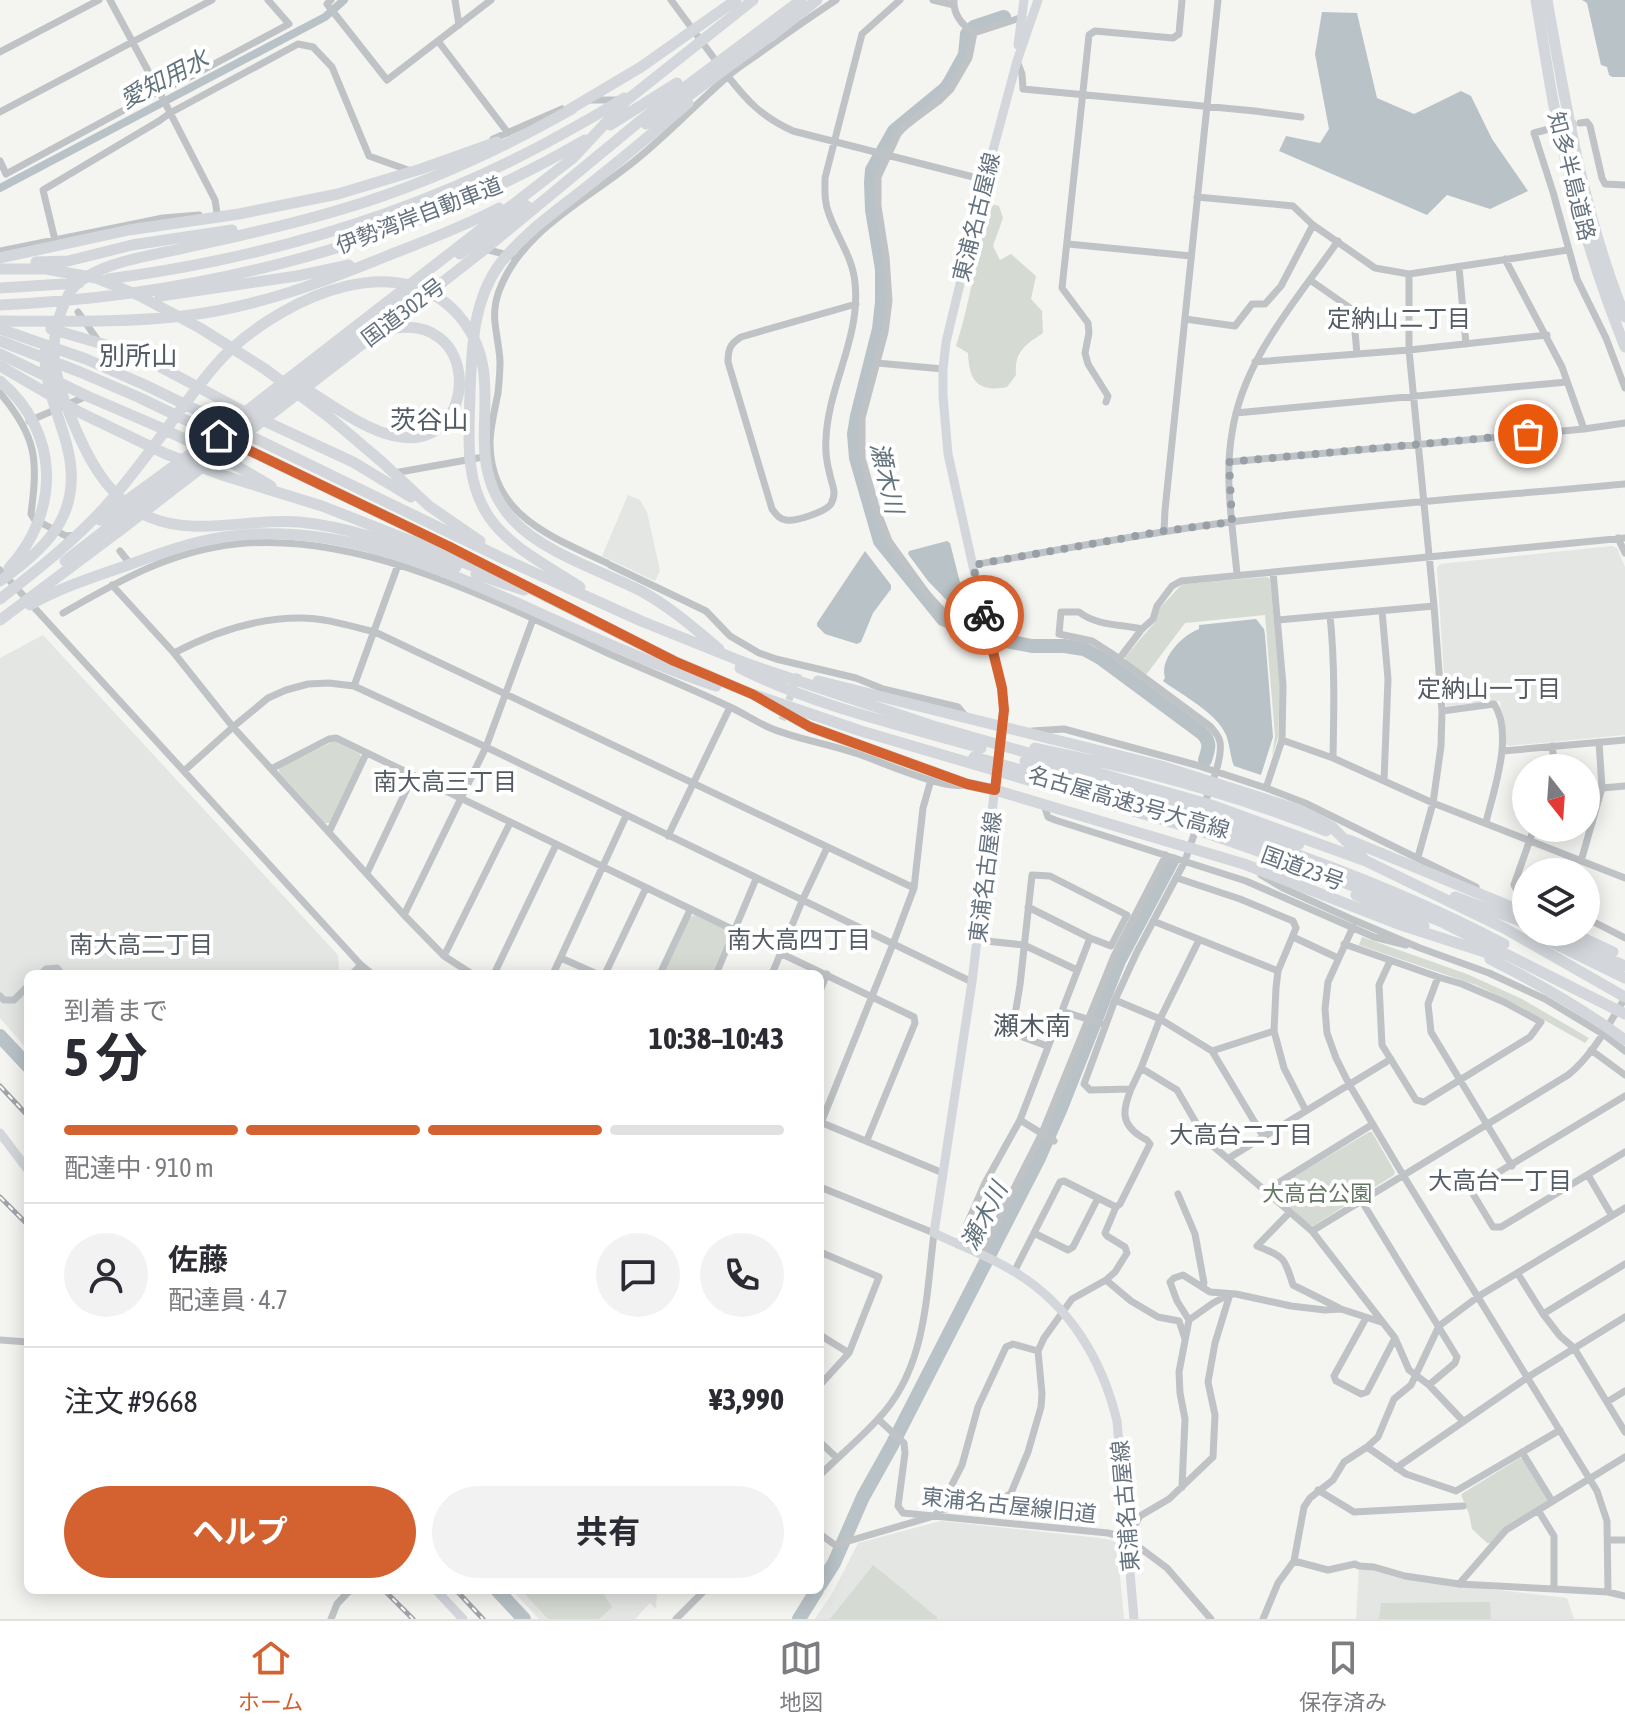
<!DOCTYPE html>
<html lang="ja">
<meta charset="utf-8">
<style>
:root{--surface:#fff;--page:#f2f2f3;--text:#2b2b33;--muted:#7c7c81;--line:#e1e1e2;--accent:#d46230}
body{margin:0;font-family:"Asap Condensed","Noto Sans JP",sans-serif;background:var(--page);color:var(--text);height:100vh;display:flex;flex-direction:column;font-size:30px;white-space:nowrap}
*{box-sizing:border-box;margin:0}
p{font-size:26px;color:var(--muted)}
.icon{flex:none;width:44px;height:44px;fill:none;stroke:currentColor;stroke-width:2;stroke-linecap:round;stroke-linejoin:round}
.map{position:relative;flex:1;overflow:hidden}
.panel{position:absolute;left:24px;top:970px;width:800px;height:624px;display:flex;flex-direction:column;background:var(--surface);border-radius:12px;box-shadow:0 4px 20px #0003}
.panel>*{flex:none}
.needle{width:52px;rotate:163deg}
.fabs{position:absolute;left:1512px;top:754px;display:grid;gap:16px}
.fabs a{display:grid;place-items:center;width:88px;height:88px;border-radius:50%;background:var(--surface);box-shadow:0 4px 20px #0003;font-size:40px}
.pin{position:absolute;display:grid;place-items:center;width:68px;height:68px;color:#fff;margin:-34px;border:4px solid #fff;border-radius:50%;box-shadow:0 2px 8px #0007}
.courier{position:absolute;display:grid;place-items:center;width:80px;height:80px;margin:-40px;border:6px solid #d46230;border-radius:50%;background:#fff;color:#222;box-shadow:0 2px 10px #0007}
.head em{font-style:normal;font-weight:700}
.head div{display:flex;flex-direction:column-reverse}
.head{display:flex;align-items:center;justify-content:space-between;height:136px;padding:0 40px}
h1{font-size:52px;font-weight:700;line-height:60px}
.bar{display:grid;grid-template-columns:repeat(4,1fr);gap:12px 8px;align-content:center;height:96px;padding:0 40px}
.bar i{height:10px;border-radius:6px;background:var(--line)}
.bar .on{background:var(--accent)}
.bar p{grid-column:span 4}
.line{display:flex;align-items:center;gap:20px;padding:0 40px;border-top:2px solid var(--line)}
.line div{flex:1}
.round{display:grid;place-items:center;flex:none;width:84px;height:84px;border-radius:42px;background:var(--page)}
.button{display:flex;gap:16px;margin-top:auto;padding:16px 40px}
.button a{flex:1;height:92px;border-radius:48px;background:var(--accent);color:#fff;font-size:32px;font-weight:700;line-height:92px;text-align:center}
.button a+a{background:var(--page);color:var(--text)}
.tab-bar{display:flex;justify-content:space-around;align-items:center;height:112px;border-top:2px solid var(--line);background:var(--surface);font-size:22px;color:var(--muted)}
.tab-bar a{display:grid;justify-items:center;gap:4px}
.tab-bar .on{color:var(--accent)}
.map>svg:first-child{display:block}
.built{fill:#e4e6e4}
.green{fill:#d5dbd2}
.water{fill:#b9c3c7}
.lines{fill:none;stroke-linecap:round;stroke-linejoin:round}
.canal{stroke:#b9c3c7;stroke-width:8}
.river{stroke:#b9c3c7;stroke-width:14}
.minor-tunnel{stroke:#d0d4d4;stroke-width:7;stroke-dasharray:7 3.5;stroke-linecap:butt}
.minor{stroke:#bfc3c6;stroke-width:7}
.major{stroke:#d3d7db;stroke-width:9}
.highway{stroke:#d3d7db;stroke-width:11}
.rail-casing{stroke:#a1a5aa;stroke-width:5}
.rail{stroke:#fff;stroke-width:2;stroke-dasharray:6;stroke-linecap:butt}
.done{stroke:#97a0a7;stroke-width:8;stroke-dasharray:0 14.4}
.route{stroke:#d46230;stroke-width:10}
.labels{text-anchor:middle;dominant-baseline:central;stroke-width:8;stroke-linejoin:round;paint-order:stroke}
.street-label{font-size:22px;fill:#65727f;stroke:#fff}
.park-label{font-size:22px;fill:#667764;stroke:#fff}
.water-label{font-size:24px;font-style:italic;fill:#61737c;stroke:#fff}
.neighbourhood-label{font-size:24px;fill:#535c65;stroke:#fff}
.quarter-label{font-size:26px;fill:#535c65;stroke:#fff}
</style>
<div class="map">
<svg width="1625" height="1619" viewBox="0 0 1625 1619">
<rect width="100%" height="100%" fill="#f4f4f1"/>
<path class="built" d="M628 495 640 500 647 512 660 571 655 581 602 556Z
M1612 546 1617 548 1625 567V735L1508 746 1506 744 1500 701 1446 706 1437 568 1440 564Z
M43 635 338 955 339 972 336 974H28V1050L0 1018V658Z
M941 1521 1099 1538 1111 1540 1117 1543 1124 1619H815L833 1592 858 1543Z
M1359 1568 1490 1589 1567 1598 1574 1619H1356Z
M512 1590H657L656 1609 650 1603 635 1619H539Z"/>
<path class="green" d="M992 204 999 206 1003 218 993 246 1000 260 1011 254 1036 276 1031 299 1042 311 1043 333C1025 345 1014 352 1016 375L1007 387C977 393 969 380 968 353L956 346C971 299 977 250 992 204Z
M1267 577 1270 579 1280 685 1278 738 1272 756 1275 736 1265 615 1185 623 1146 675 1126 660 1125 657 1155 622 1160 608 1182 584Z
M334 741 360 754 361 757 330 823H325L279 772V768Z
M695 915 728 930 729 934 712 974H663L690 917Z
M1362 937 1467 974 1522 999 1589 1038 1585 1043 1521 1007 1476 985 1359 945Z
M1369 1132H1372L1395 1172 1394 1175 1313 1226 1310 1225 1274 1194 1275 1188Z
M1520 1458 1523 1459 1548 1498 1547 1501 1506 1526 1491 1543H1487L1472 1529 1469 1514 1461 1495 1463 1493Z
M873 1565 937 1617V1619H830Z
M521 1590H601L612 1607 599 1619H548Z
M1490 1602 1491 1619H1379L1381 1603Z"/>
<path class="water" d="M1582 0H1625V77H1612L1609 75 1607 67 1601 65 1587 3Z
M1322 12 1357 13 1377 98 1414 114 1461 91 1471 96 1492 139 1528 191 1490 209 1447 195 1427 215 1279 151 1286 136 1320 143 1329 129 1315 54Z
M947 541 950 543 964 598 960 600 962 613 958 612 928 581 908 554 909 551Z
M865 551 891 585V589L873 613 861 642 857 644 825 634 817 626V623Z
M1256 619 1264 629 1265 635 1273 737 1261 775 1234 766C1230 756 1230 745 1226 735 1217 713 1182 695 1163 681L1165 678C1159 659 1182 635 1199 629V625Z"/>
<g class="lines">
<path class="canal" d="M0 188 325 17 344 0"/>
<path class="river" d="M1004 17 974 27 967 34 965 55 950 82 945 89 894 131 872 170 871 182 872 210 882 269V302L879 329 857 416 854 434 856 458 880 541 943 619 950 622 954 628 966 633 1032 646H1064L1084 649 1102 659 1202 733C1211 742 1209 748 1205 760
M0 1036 28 1066
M820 1585 834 1563 863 1497 892 1445 1039 1158 1061 1108 1119 961 1172 861
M497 1590 524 1619
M799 1619 817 1590"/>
<path class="minor-tunnel" d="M1549 129 1580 123
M782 720 799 672"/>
<path class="minor" d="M110 0 161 95 215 200 217 213
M331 0 327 4 387 80 491 0
M455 0 459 25
M671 0 719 65
M933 0 954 5
M954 0C953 15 962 25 974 33
M974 33 969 58 951 89 939 101 905 126 898 134 878 177V206L886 257 889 301 885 332 862 418V458L877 510 889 541 928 595 943 611 963 624 987 627
M974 33 1023 17
M438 41 508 133
M0 52 99 0
M1017 61 1022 74 1023 89 1255 111 1301 117
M727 75C747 101 762 117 793 131L985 180
M589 100H617
M0 112 212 0
M1580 123 1587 122 1590 126 1602 178 1605 184 1625 185
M1549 129 1534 133 1553 192 1577 279 1606 338 1625 388
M493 139 562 109
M0 161 6 174 159 91 188 78 289 24 268 0
M1197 197 1293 206 1313 225 1375 268 1409 274 1568 250
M55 240 43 190 159 121 170 113 298 44 313 47 332 67 369 156 408 170
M1068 244 1191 256
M485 249 511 256
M0 251 163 218 199 215
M1505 259 1562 367 1584 429
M1459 267 1466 344
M1409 274V350L1434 606 1442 711 1441 746 1433 803 1418 857
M1310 280 1353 310 1357 354
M856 304 741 337C730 344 728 349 728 362L772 509C776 514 779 519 786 520 795 522 825 512 831 504 832 502 834 496 834 493 834 487 831 481 830 475 827 464 825 451 826 439 828 386 861 337 855 283 853 258 837 237 829 214 824 202 825 190 825 178L862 34 900 0
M78 312 99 342
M1185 319 1235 326 1252 304H1265L1281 286 1313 225
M1255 362 1409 350 1547 335
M877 363 943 369
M0 393C37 437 38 459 31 514L34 519 66 536 78 535
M1106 402 1108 396 1088 364 1085 353 1089 333 1088 323 1062 288 1089 35 1095 31 1173 38 1179 34 1182 0
M1236 413 1567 382
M29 421 87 396
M1229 462 1584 429 1625 423
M394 473 489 456
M1164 531 1165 510 1218 0
M1618 538 1625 553
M120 551 131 565
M607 563C550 536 489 515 490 440 491 424 495 408 498 393 499 383 500 372 500 362 499 335 489 318 499 291 522 229 589 199 637 159 669 133 696 104 727 77 737 68 750 60 761 52 786 34 810 17 836 0
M610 565 706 611 730 636 759 653 776 659 856 678 883 689 958 707 966 717
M973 565C1059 550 1144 533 1231 522 1362 505 1494 496 1625 484
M0 570 361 965 372 974
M1237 574C1233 529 1224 479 1232 433 1243 359 1296 301 1338 241
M112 585 174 653 233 727 404 915 444 956 472 974
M1382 611 1388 679 1384 781
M63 613C119 581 170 551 236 544 360 531 493 600 603 651 645 670 689 687 730 707 743 713 755 721 768 727 795 739 826 743 855 753 878 760 943 790 963 785
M1330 616C1335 663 1334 710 1333 758
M1278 620 1434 606
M1142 629C1121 624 1097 626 1079 612H1061L1059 634 1092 641 1114 655 1210 726C1214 731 1219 736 1220 742 1223 760 1209 789 1204 806
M174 653C214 632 255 618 300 618 326 618 350 626 375 632L914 888
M1119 659 1142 629 1153 619 1157 606 1172 586 1181 581 1625 538
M354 686 398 565
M1442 711 1494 704C1514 733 1494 790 1486 822
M1032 731 1064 729 1196 765 1266 788 1305 803 1476 887
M1282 740 1333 758 1433 803 1625 878
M1552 746 1555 768
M1503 751 1625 740
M271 769 329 739 336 738 734 930
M184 771 233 727 268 698 286 690 308 684 329 683 354 686 486 747 972 982
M1266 788 1282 740 1283 685 1273 572
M1602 788 1625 786
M1044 805 1048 817 1055 820 1246 881 1374 937 1406 945
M1196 829 1185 861 1137 952 1115 1000 1084 1084 1090 1090 1131 1089 1141 1068 1160 1019 1199 940
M329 832 366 754
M668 836 730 707
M1581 861 1602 788 1599 742
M367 873 413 776
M1261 875 1283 888 1349 918 1420 948 1489 973 1545 999 1603 1034 1625 1051
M1177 878 1240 899 1293 921 1296 928 1278 971 1276 988 1274 1031 1284 1068 1306 1111
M1526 895 1518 892 1514 885 1534 828
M1028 907 1090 938 1111 946 1127 915 1050 876 1032 875 1020 985 1012 1033 1047 1046
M404 915 486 747 533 619
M1586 918 1625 938
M1153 921 1278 971
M1353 927 1328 982 1325 1009 1327 1033 1336 1058 1349 1084 1403 1175 1597 1491 1607 1521 1608 1592
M1293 937 1338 958
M977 940 1024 945 1077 970
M1344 944 1438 977 1462 984 1504 1002 1541 1022 1530 1037 1424 1102 1416 1100 1382 1045 1379 985 1390 961
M780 953 914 1017 915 1023 867 1140
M444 956 510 823
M561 958 597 974
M41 974 46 969 57 968 62 974
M352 974 361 965
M494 974 556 845
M553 974 626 816
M605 974 646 888
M660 974 690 910
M716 974 756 879
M772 974 802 901 827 848
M1438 977 1428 1004 1431 1032 1512 1166
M820 991 827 974
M0 996 4 1000H14L28 986
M1115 1000 1160 1019 1212 1051 1263 1136
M1062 1011 1106 1025
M1591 1050 1625 1075
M1212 1051 1274 1031
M1141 1068 1177 1090 1206 1140 1312 1231 1395 1338 1409 1370 1429 1385 1463 1421
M1625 1096 1474 1187 1473 1194 1493 1227H1501L1625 1152
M1020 1120 1054 1141
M820 1122 943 1173
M821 1123 893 944 914 888 923 808 931 780
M1229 1158 1391 1059
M1588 1175 1612 1216
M820 1187 934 1233C926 1298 926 1369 878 1419 860 1439 839 1456 820 1475
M1265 1191 1373 1124
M1178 1194 1195 1234 1204 1283 1202 1287
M1361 1200 1457 1357 1455 1363 1429 1385
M1290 1212 1257 1246C1284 1257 1284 1256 1293 1285L1339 1308
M1312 1231 1568 1075C1593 1055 1608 1025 1625 998
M1034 1233 1068 1250 1073 1247 1098 1198
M958 1245 985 1183 1020 1120 1090 938
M820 1252 879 1277 849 1353 820 1385
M981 1254 1042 1133 1114 956 1166 855
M1014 1272 1060 1182 1064 1181 1116 1207 1120 1204 1150 1144C1143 1135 1150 1143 1140 1136 1120 1123 1123 1109 1131 1089
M1518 1274 1543 1314 1560 1336 1574 1348 1625 1432
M1106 1280 1115 1272 1127 1253 1125 1247 1107 1236 1105 1233 1116 1207
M1543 1314 1625 1264
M1366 1318 1334 1376 1336 1381 1361 1394 1367 1392 1395 1338
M1189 1320 1177 1301 1170 1282 1174 1278 1183 1275 1210 1292 1236 1294 1291 1306 1325 1310 1341 1309 1381 1322
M820 1335 849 1353
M0 1340 28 1342
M1607 1402 1625 1391
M878 1419 904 1443 905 1453 898 1506 903 1513 1108 1533 1127 1538 1167 1568 1211 1619
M820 1442 837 1458
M1367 1447 1406 1474 1456 1491 1560 1430
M1522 1452 1552 1501
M1396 1468 1528 1377 1625 1317
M1182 1487 1185 1419 1180 1393 1179 1372 1189 1320 1213 1303 1228 1295
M1318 1490 1354 1512 1463 1506
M939 1510 1002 1500 1011 1493 1028 1452 1041 1407 1042 1394 1038 1351 1044 1338 1072 1299 1106 1280 1131 1301 1158 1317 1179 1321 1185 1339
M1538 1510 1554 1536V1589
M820 1534 835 1545 934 1516 939 1510 962 1465 978 1407 1006 1347 1013 1344 1038 1351
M1128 1537 1140 1516 1169 1499 1213 1457 1215 1415 1208 1382 1215 1343 1230 1294
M1608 1540H1625
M1294 1561 1328 1570 1355 1564 1359 1566 1374 1567 1405 1576 1459 1584 1554 1589 1608 1592 1625 1596
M1459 1584 1506 1530 1625 1457
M331 1619 337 1604 350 1590
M676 1619 705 1590
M1263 1619 1278 1583 1294 1561 1304 1507 1310 1498 1333 1480 1344 1462 1367 1447 1378 1437 1394 1399 1411 1385 1439 1326 1479 1296 1625 1208"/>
<path class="major" d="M1038 0 1017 61 985 180 946 342 943 369V396L948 454 990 643 1002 688 1004 710 972 982 934 1233C961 1246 988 1256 1013 1271 1069 1304 1102 1359 1117 1421L1134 1619
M1018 45 1024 0
M0 1133 28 1170
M436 1590 463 1619"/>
<path class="highway" d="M1536 0C1543 41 1549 82 1557 122 1573 199 1596 274 1625 347
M1547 0C1566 107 1584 216 1625 317
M770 37 817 0
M567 111 641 67 736 0
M646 124 684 99 773 34
M610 125 677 83
M460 254 527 206
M0 258 129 230 239 214 338 194 421 169 497 142
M36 262 68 261 132 245 232 230
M0 269H46L96 278 140 296 200 328 265 369 329 417 382 462 429 506 480 541
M108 279C261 259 408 216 544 144 571 129 598 115 624 98
M0 288 79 283
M160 296 297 276 349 265
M0 305C204 296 408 243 585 140
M0 321C61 321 122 323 183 316 254 308 321 283 387 256 425 241 463 227 499 208
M0 329 86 359 145 385 504 559 641 621 748 664 933 726 1211 805 1366 861 1504 928 1625 997
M51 329 123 350 151 362 243 411 353 462 411 497
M0 341 80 372 138 397 396 521 674 661 752 694 861 731 1198 830 1318 872 1444 923 1625 1014
M0 354 87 396 159 427 218 455 271 486
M0 366 81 413 166 454 225 476 322 506 439 552 484 571
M0 381C60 432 61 511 9 568
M298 384C326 401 364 430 395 436 481 455 485 302 382 331
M100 520 200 447 573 158 627 100 753 0
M65 561 421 285
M456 567C404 548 354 527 299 522 249 518 196 537 149 517 107 499 86 455 70 415 55 379 47 346 62 309 65 302 68 294 73 288 95 263 149 256 180 249 233 237 287 226 339 210 421 186 498 151 572 109
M476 574 524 590
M0 581C52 545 85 509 66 442 57 410 44 384 45 351
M580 587C550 567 510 548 489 517 464 480 469 436 470 393 472 349 472 303 499 265 521 236 552 214 580 192 617 163 653 133 688 103
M0 599C37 570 73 542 105 507 132 477 155 444 179 412 195 391 210 369 229 351 287 297 404 242 464 322 512 386 454 457 514 521 544 553 602 571 641 591 669 606 694 628 719 649
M30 605C61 587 97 576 131 564 161 553 191 542 224 537 333 521 429 564 526 607 588 635 651 664 716 686
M0 620 123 528 412 306 485 249 640 121 801 0
M740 668C815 706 900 725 981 748
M818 681 1161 766 1299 810 1332 827 1363 858
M773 706 810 727 967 784 995 790 1244 864 1401 925 1500 957
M1035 748C1071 756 1108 763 1143 772 1205 788 1267 807 1326 831
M974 757C1155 807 1337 856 1504 944
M1025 761 1226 820 1299 844
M1349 840 1526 913
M1356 895 1424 926
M1455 897 1526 923
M1531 932 1625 978
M1548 932 1625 966
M1570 932 1613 952
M1490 959C1536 982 1583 1009 1625 1040"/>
<g class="rail-casing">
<path id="rail" d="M0 1086 28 1116
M0 1197 28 1225
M384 1590 413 1619
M456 1590 483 1619"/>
</g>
<use href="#rail" class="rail"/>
</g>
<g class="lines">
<path class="done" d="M984 615 973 565 1164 531 1232 522 1229 462 1528 434"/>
<path class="route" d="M219 436 448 546 674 661 752 694 810 727 967 784 995 790 1004 710 1002 688 984 615"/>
</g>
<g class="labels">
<g class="street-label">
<text transform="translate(1572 176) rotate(76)">知多半島道路</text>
<text transform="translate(419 215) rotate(-21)">伊勢湾岸自動車道</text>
<text transform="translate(976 217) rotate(-76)">東浦名古屋線</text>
<text transform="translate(403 312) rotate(-37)">国道302号</text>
<text transform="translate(1129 802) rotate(16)">名古屋高速3号大高線</text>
<text transform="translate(1303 868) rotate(20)">国道23号</text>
<text transform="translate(985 877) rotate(-83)">東浦名古屋線</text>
<text transform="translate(1009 1505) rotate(6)">東浦名古屋線旧道</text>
<text transform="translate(1125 1506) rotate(-95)">東浦名古屋線</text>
</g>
<g class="park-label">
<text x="1317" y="1193">大高台公園</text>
</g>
<g class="water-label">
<text transform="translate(164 79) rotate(-28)">愛知用水</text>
<text transform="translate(887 478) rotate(77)">瀬木川</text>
<text transform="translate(984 1216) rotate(-63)">瀬木川</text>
</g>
<g class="neighbourhood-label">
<text x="1399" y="318">定納山二丁目</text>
<text x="1489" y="688">定納山一丁目</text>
<text x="445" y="781">南大高三丁目</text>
<text x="799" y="939">南大高四丁目</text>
<text x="141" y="944">南大高二丁目</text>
<text x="1241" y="1134">大高台二丁目</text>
<text x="1500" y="1180">大高台一丁目</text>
</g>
<g class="quarter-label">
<text x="138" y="356">別所山</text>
<text x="429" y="420">茨谷山</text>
<text x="1032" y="1026">瀬木南</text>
</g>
</g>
</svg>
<div class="fabs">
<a><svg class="needle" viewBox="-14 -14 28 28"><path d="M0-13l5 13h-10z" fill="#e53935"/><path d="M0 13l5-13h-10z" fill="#7c7c81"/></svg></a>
<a><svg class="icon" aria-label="layers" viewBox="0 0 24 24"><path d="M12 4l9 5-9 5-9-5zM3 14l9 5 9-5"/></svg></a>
</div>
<div class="pin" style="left:1528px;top:434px;background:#ea580c"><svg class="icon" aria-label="bag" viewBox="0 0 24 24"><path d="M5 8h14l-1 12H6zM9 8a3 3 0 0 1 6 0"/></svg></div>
<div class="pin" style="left:219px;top:436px;background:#1f2937"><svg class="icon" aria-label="home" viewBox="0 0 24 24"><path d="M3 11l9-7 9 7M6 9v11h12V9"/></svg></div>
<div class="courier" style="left:984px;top:615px"><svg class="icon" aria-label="bike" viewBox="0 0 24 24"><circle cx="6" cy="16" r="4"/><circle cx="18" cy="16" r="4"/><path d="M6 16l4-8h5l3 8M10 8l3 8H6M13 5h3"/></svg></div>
<section class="panel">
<div class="head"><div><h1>5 分</h1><p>到着まで</p></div><em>10:38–10:43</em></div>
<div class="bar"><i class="on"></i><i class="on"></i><i class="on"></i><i></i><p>配達中 · 910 m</p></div>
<div class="line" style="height:144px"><a class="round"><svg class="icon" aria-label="person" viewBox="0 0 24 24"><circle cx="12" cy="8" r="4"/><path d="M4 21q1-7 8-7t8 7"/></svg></a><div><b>佐藤</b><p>配達員 · 4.7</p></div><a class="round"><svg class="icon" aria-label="chat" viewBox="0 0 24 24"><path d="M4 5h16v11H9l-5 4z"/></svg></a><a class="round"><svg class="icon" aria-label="phone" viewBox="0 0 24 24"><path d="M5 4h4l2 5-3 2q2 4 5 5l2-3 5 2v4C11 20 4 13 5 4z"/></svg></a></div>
<div class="line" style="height:104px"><div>注文 #9668</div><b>¥3,990</b></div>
<div class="button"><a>ヘルプ</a><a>共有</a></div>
</section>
</div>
<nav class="tab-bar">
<a class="on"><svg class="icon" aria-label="home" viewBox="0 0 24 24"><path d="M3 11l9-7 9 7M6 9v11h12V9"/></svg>ホーム</a>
<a><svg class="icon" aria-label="map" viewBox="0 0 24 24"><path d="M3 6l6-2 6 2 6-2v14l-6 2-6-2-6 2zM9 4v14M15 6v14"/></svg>地図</a>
<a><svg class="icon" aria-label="saved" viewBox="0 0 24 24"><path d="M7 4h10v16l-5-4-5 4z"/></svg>保存済み</a>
</nav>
